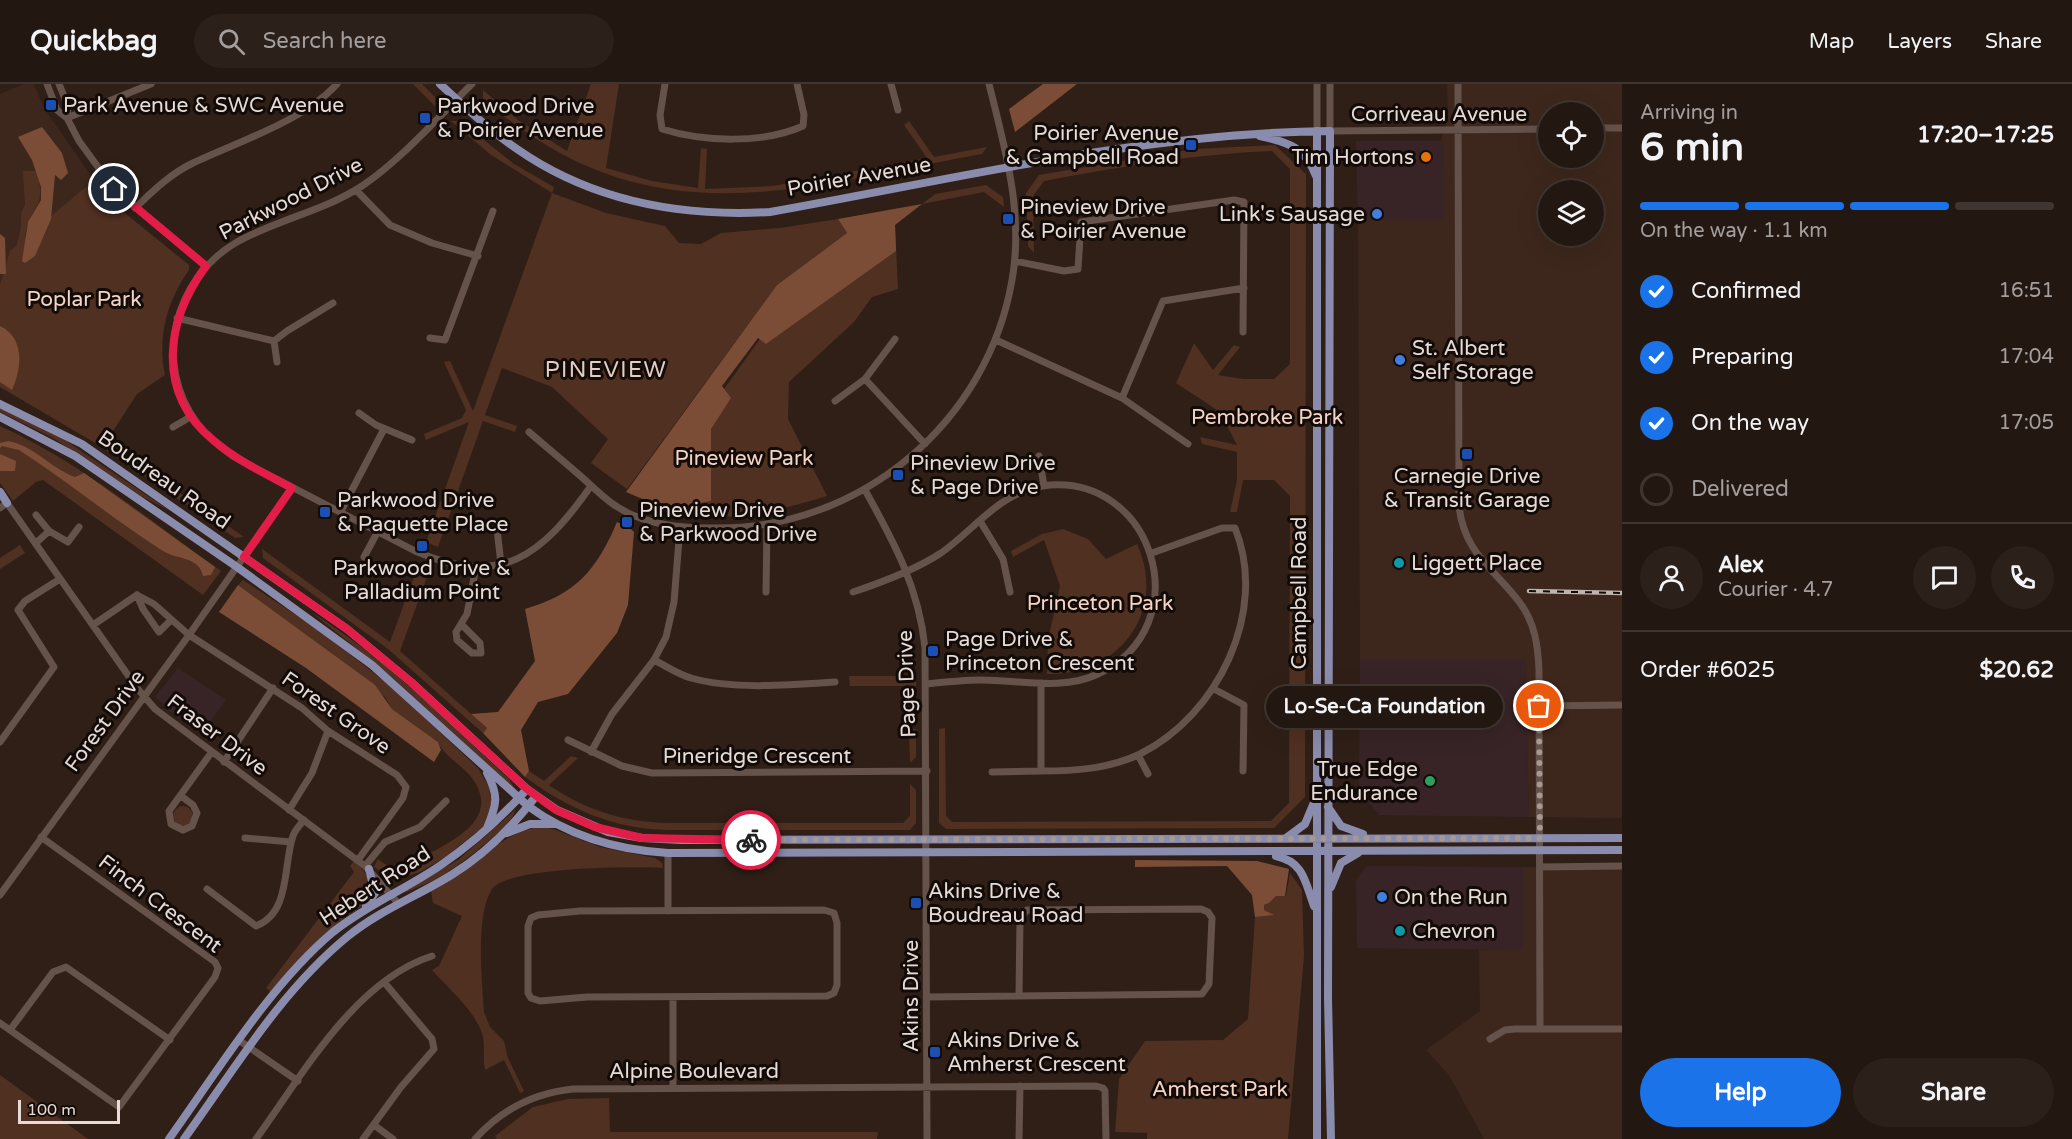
<!DOCTYPE html>
<meta charset="utf-8">
<style>
:root{--surface:#231711;--page:#2b201a;--text:#f1f3f6;--muted:#a39f9f;--line:#403631;--accent:#1a73e8}
body{margin:0;font-family:"Varela Round",sans-serif;background:var(--page);color:var(--text);height:100vh;display:flex;flex-direction:column;font-size:22px;white-space:nowrap}
*{box-sizing:border-box;margin:0}
p{font-size:20px;color:var(--muted)}
.icon{flex:none;width:33px;height:33px;fill:none;stroke:currentColor;stroke-width:2;stroke-linecap:round;stroke-linejoin:round}
.map{position:relative;flex:1;overflow:hidden}
.side{display:flex;flex-direction:column;background:var(--surface);width:450px}
.side>*{flex:none}
.tools{position:absolute;left:1538px;top:18px;display:grid;gap:12px}
.tools a{display:grid;place-items:center;width:66px;height:66px;border-radius:50%;background:var(--surface);box-shadow:0 6px 24px #0002,0 0 0 2px var(--line);font-size:30px}
.scale{position:absolute;left:18px;bottom:15px;width:102px;box-sizing:border-box;padding-left:6px;border:3px solid #e6dbd6;border-top:0;font-size:16px;line-height:21px;white-space:nowrap;color:#e6dbd6;-webkit-text-stroke:4px #120b08;paint-order:stroke}
.pin{position:absolute;display:grid;place-items:center;width:51px;height:51px;color:#fff;margin:-26px;border:3px solid #fff;border-radius:50%;box-shadow:0 2px 6px #0007}
.courier{position:absolute;display:grid;place-items:center;width:60px;height:60px;margin:-30px;border:4px solid #e11d48;border-radius:50%;background:#fff;color:#222;box-shadow:0 2px 8px #0007}
.bubble{position:absolute;height:42px;border-radius:21px;background:var(--surface);box-shadow:0 6px 24px #0002,0 0 0 2px var(--line);font-size:20px;font-weight:800;line-height:42px;text-align:center}
.summary em{font-style:normal;font-weight:800}
.summary div{display:flex;flex-direction:column-reverse}
.summary{display:flex;align-items:center;justify-content:space-between;height:102px;padding:0 18px}
h1{font-size:39px;font-weight:800;line-height:45px}
.bar{display:grid;grid-template-columns:repeat(4,1fr);gap:9px 6px;align-content:center;height:72px;padding:0 18px}
.bar i{height:8px;border-radius:4px;background:var(--line)}
.bar .selected{background:var(--accent)}
.bar p{grid-column:span 4}
.line{display:flex;align-items:center;gap:15px;padding:0 18px;border-top:2px solid var(--line)}
.line div{flex:1}
.round{display:grid;place-items:center;flex:none;width:63px;height:63px;border-radius:32px;background:var(--page)}
ol{padding:0 18px;list-style:none}
li{display:flex;align-items:center;gap:18px;height:66px}
li p{margin-inline-start:auto}
li .icon{padding:6px;border-radius:50%;background:var(--accent);color:#fff;stroke-width:4}
li:last-child{color:var(--muted)}
li i{width:33px;height:33px;border:3px solid var(--line);border-radius:50%}
.action{display:flex;gap:12px;margin-top:auto;padding:12px 18px}
.action a{flex:1;height:69px;border-radius:36px;background:var(--accent);color:#fff;font-size:24px;font-weight:800;line-height:69px;text-align:center}
.action a+a{background:var(--page);color:var(--text)}
header{display:flex;align-items:center;gap:36px;box-sizing:border-box;height:84px;padding:0 30px;background:var(--surface);border-bottom:2px solid var(--line)}
header strong{font-size:28px}
nav{display:flex;gap:33px;margin-inline-start:auto;font-size:21px}
.search{width:420px;height:54px;background:var(--page);display:flex;align-items:center;gap:15px;box-sizing:border-box;padding:0 21px;border-radius:33px;color:var(--muted);font-size:22px}
main{display:flex;flex:1;min-height:0}
.map>svg:first-child{display:block}
.commercial{fill:#382426}
.built{fill:#3d271c;fill-rule:evenodd}
.green{fill:#503021}
.forest{fill:#7c4d36}
.lines{fill:none;stroke-linecap:round;stroke-linejoin:round}
.minor{stroke:#65524a;stroke-width:7}
.major{stroke:#8a8cad;stroke-width:8}
.rail-casing{stroke:#c0b4ae;stroke-width:4.5}
.rail{stroke:#120b08;stroke-width:2;stroke-dasharray:7;stroke-linecap:butt}
.done{stroke:#a69993;stroke-width:6;stroke-dasharray:0 10.8}
.route{stroke:#e11d48;stroke-width:8}
.transit-dot{fill:#1a4fb4;stroke:#120b08;stroke-width:2}
.food-dot{fill:#e8710a;stroke:#120b08;stroke-width:2}
.shop-dot{fill:#3f7fe0;stroke:#120b08;stroke-width:2}
.culture-dot{fill:#0f9aa8;stroke:#120b08;stroke-width:2}
.leisure-dot{fill:#2e9e5b;stroke:#120b08;stroke-width:2}
.labels{text-anchor:middle;dominant-baseline:central;stroke-width:6;stroke-linejoin:round;paint-order:stroke}
.poi-label{font-size:21px;fill:#e6dbd6;stroke:#120b08;text-anchor:start}
.street-label{font-size:21px;fill:#e6dbd6;stroke:#120b08}
.park-label{font-size:21px;fill:#f5d4c6;stroke:#120b08}
.neighbourhood-label{font-size:22px;letter-spacing:1.5px;fill:#e3cdc3;stroke:#120b08}
</style>
<header>
<strong>Quickbag</strong>
<div class="search"><svg class="icon" aria-label="search" viewBox="0 0 24 24"><circle cx="10" cy="10" r="6"/><path d="M15 15l6 6"/></svg>Search here</div>
<nav><a>Map</a><a>Layers</a><a>Share</a></nav>
</header>
<main>
<div class="map">
<svg width="1622" height="1055" viewBox="0 0 1622 1055">
<rect width="100%" height="100%" fill="#2f1f17"/>
<path class="commercial" d="M1356 57H1441L1444 62V136H1358Z
M1360 575H1525L1529 733 1379 731 1359 707Z
M178 584 226 616 201 650 178 634 155 613Z
M1366 782 1523 783V866L1357 864 1356 796Z"/>
<path class="built" d="M24 0H34L44 24 94 96 10 167 0 200V10Z
M1447 0H1622V734L1529 733 1525 575H1360L1358 136H1443L1444 62 1441 57 1448 31ZM1548 28H1593V74H1548ZM1548 106H1593V152H1548Z
M1622 782V1055H1484L1449 991 1426 966 1480 927 1479 866 1523 865V783Z"/>
<path class="green" d="M413 0H422L435 13V22Z
M591 0H619L606 84 652 97 698 104 701 64 707 65 705 105 773 102 927 74 904 41 909 37 934 73 987 63 982 70C791 105 648 158 483 15V6L518 36 567 67Z
M451 37H460L514 80 554 103 552 109 606 129 665 142 679 159 701 160 721 149 780 144 838 135 847 149 777 201 627 405 591 379 608 355 552 303 502 284 485 331 517 342 515 348 483 337 438 463 426 458 469 338 426 356 424 350 462 334 466 326 444 278 450 277 473 327 552 109 491 71Z
M1275 61 1306 90 1305 713 1274 744 946 745 939 739V645L945 644 946 732 952 738 1271 737 1289 719 1290 412 1274 396H1243L1237 428H1230L1237 396V368L1202 360 1200 353 1237 361 1220 328 1176 299 1194 259 1213 286 1234 261 1240 263 1218 291 1243 295H1274L1290 280V85L1272 67C1195 70 1119 83 1044 97L1033 112 1034 169 1028 162 1026 109 1039 91 1193 65Z
M23 87H36C49 124 28 122 25 154L94 96 115 121 189 181V186C167 217 157 253 165 291L137 310 106 358 244 453 235 454 102 363 0 303V200L10 167 17 161 21 143V129L25 121Z
M986 101 1003 113 1004 123 984 108 922 120 935 110Z
M895 141 898 205 872 213 854 238 789 298 788 335 827 412C767 431 702 444 641 421L782 224Z
M0 323 62 354 170 427 141 412 53 354 0 328Z
M0 342C80 378 149 436 221 487L203 511 43 396 36 398 13 417 0 399Z
M1063 445 1088 455 1106 475 1137 460C1168 528 1118 592 1047 590L1048 556 1060 502 1044 456 1013 473 1011 467 1042 450Z
M20 461 25 469 0 485V474Z
M262 465 390 558 419 479 430 485 400 567 487 644 483 649 388 565 263 474Z
M243 496 323 549 394 605 478 684 489 703 492 722 483 743 444 774 420 788 399 795H391L374 783 378 775C385 781 392 785 403 784 410 784 420 775 427 771 447 759 489 741 480 710 474 685 446 677 438 658L392 625 385 613 238 501Z
M311 528C385 574 446 636 509 695L515 706 392 593Z
M849 592H916V602H850Z
M909 645H916V673L910 679Z
M571 672 578 674 549 701C585 726 624 738 668 739H903L910 732V700L916 706V739L910 746H668C613 745 569 725 525 693L529 687 544 697Z
M173 732a10 10 0 1 1 20 0a10 10 0 1 1-20 0Z
M515 726C515 740 459 781 445 790 433 797 420 802 407 808L400 809 458 776Z
M542 743 553 745 600 763 655 774 662 779 663 784C635 782 506 783 492 805 475 832 482 896 484 928L490 943 504 957 508 974 524 1007 520 1009 504 976 485 986C482 974 486 962 482 949 474 926 448 904 432 886L439 882 462 832 433 819 431 807C468 789 503 745 542 743Z
M354 777C365 786 374 798 368 813 363 825 350 829 340 837 316 858 294 885 271 908L266 904 354 788 350 782Z
M1290 789 1302 806 1304 872 1288 1055H1147V1049L1115 1048 1119 995 1145 957 1223 956 1248 935 1255 833 1273 831 1264 826V821L1269 819 1276 812H1286Z
M0 991 88 1055H0Z
M609 1014 610 1048H878L877 1055H497L495 1052 533 1023 568 1015Z"/>
<path class="forest" d="M1043 0H1077L1015 48 1009 25Z
M42 43 62 69 68 89 61 96 55 91 51 135 35 172 25 179 22 177 28 138 41 116V103L32 76 18 53Z
M922 120 895 141 896 167 766 260 758 254 722 302 731 314 711 345V417L666 425 626 408 777 201 847 149 838 135Z
M0 150 5 154 6 190H0Z
M0 242C25 254 22 284 12 306L0 298Z
M8 357C35 362 50 384 75 393L84 389 215 483 211 491 203 492C199 472 177 476 163 467 114 436 69 398 19 366L2 362 0 364V359Z
M0 370 16 377 15 387H0Z
M617 438 631 445 634 448 628 521 617 549 568 610 538 618 521 646 529 687 525 693 483 649 487 644 471 630 498 628 535 577 525 525C576 510 596 487 617 438Z
M238 501 375 601 392 625 438 658 441 666 434 678 306 584 219 528Z
M1135 776 1257 777 1289 785 1285 812H1276L1269 819 1264 821V826L1274 831 1255 833 1252 811 1227 782 1135 783Z"/>
<g class="lines">
<path class="minor" d="M47 0 57 26 67 34 79 57 114 105 206 182
M59 0 68 22 67 34
M472 0C437 34 402 75 362 102 324 127 276 136 237 158 173 195 153 280 197 339 207 353 221 363 234 373L415 467C502 505 542 471 591 402
M665 0 660 31 662 45C703 58 763 60 803 42L804 31 797 0
M891 0 898 26
M1317 0V47
M1330 0V47L1548 45
M1458 0 1459 422C1464 470 1495 485 1520 519 1535 539 1538 562 1539 586L1540 945
M67 34 151 0
M1593 44H1622
M356 106 390 141 432 159 478 172
M135 124C153 107 170 90 193 79 237 58 304 37 337 0
M1015 177 1064 187 1078 185 1081 138 1234 116 1244 118 1243 248
M177 234 274 257
M430 254 445 256 493 127
M996 256 1122 314 1188 360
M274 257 287 247 333 219
M274 257 277 278
M865 295 925 360
M1122 314 1163 217 1244 204
M835 317 865 295 895 255
M359 329 376 341 412 356
M173 343 192 332
M529 348C545 362 561 375 577 389 596 405 611 423 635 432 662 443 690 444 719 444 862 444 988 337 1012 196 1024 130 1005 64 989 0
M1039 372 1044 402
M865 406C894 458 919 504 925 564L927 1055
M0 424 7 419 137 604 155 625 365 782 398 819
M341 427 384 345
M36 431 49 447 68 458 79 443
M980 437 1003 475 1010 508
M497 445 501 480
M36 459 49 447
M364 473 378 447
M766 508 767 440
M853 508C883 498 915 486 941 469 974 446 999 409 1042 402 1154 386 1201 542 1098 590 1062 607 1020 596 981 596 963 596 945 598 926 600
M137 511 154 520 189 551 302 624 328 647 397 691 406 703 403 714 358 776
M137 511 143 525 159 548 171 536
M93 541 137 511
M462 541 480 559 481 569H472L457 556 456 548 467 530 476 483
M654 576C666 582 679 591 691 594 733 606 791 601 835 598
M1041 599V687C1074 687 1109 685 1140 670 1217 632 1269 528 1235 444H1222L1152 469
M1214 605 1244 621 1243 687
M1539 622 1622 621
M568 656 622 682 652 689 927 687
M0 658 54 583 18 526 25 517 60 495
M591 668 612 630 654 576 666 553 674 518 680 443
M1138 671 1148 690
M224 678 273 604
M992 688 1041 687
M181 712 193 721 197 729 192 742 183 746 171 740 169 727 211 669
M289 726 312 689 328 647
M245 754 291 758
M668 769V827
M365 782 385 758 420 743 446 717
M1540 783 1622 782
M207 805 256 842C291 829 283 780 293 752 295 746 300 741 304 736
M0 811 189 551 292 404
M824 826 834 829 837 839V901L834 909 827 912 587 913 540 917 531 914 528 909V842L531 834 538 831 580 827Z
M673 913V1004
M927 913 1202 910 1209 900 1212 834 1208 828 1201 825 1027 826 1020 835 1019 912
M0 939 119 1023 215 893 218 884 215 878 41 753
M10 946 53 888 66 883 170 956
M1490 955 1505 946 1515 945H1622
M240 957 298 997
M374 1041 393 1055
M256 1055C302 992 354 897 432 872
M363 1055 401 1003 434 965 432 955 384 898
M475 1055C501 1026 534 1009 573 1005L1096 1002 1103 1004 1105 1007 1106 1055
M1019 1055 1020 1002"/>
<path class="major" d="M440 0C465 23 489 46 517 65 593 118 680 133 770 128 956 95 1141 49 1330 47L1328 914 1331 1055
M1260 52C1288 58 1306 64 1316 92
M0 320 82 360 347 545 411 598 527 705 557 726 608 748 642 754 681 756 1622 754
M0 333 75 372 237 483 372 581 528 722C570 753 617 766 668 769L1622 766
M0 408 7 419
M1328 723 1341 742 1363 750
M487 744C497 720 499 712 487 689
M507 749 530 740H555
M1286 754 1305 740 1315 716
M1276 772C1304 778 1305 798 1314 822
M1331 803 1341 779 1358 769
M366 822 375 809 369 785
M169 1055C217 988 270 901 333 848 367 821 406 805 441 781 473 759 501 734 527 705
M184 1055C234 986 280 908 347 853 380 826 418 812 453 790 485 770 513 742 536 712
M1317 1055V47"/>
<g class="rail-casing">
<path id="rail" d="M1529 507 1622 509"/>
</g>
<use href="#rail" class="rail"/>
</g>
<g class="lines">
<path class="done" d="M751 756 1540 754 1539 622"/>
<path class="route" d="M114 105 206 182C166 236 155 308 213 356 236 376 264 389 292 404L244 473 347 545 411 598 527 705 556 726 595 743 642 754 751 756"/>
</g>
<g class="transit-dot">
<rect x="45" y="15" width="12" height="12" rx="3"/>
<rect x="419" y="28" width="12" height="12" rx="3"/>
<rect x="1185" y="55" width="12" height="12" rx="3"/>
<rect x="1002" y="129" width="12" height="12" rx="3"/>
<rect x="1461" y="364" width="12" height="12" rx="3"/>
<rect x="892" y="385" width="12" height="12" rx="3"/>
<rect x="319" y="422" width="12" height="12" rx="3"/>
<rect x="621" y="432" width="12" height="12" rx="3"/>
<rect x="416" y="456" width="12" height="12" rx="3"/>
<rect x="927" y="561" width="12" height="12" rx="3"/>
<rect x="910" y="813" width="12" height="12" rx="3"/>
<rect x="929" y="962" width="12" height="12" rx="3"/>
</g>
<circle class="food-dot" cx="1426" cy="73" r="6"/>
<g class="shop-dot">
<circle cx="1377" cy="130" r="6"/>
<circle cx="1400" cy="276" r="6"/>
<circle cx="1382" cy="813" r="6"/>
</g>
<g class="culture-dot">
<circle cx="1399" cy="479" r="6"/>
<circle cx="1400" cy="847" r="6"/>
</g>
<circle class="leisure-dot" cx="1430" cy="697" r="6"/>
<g class="labels">
<g class="poi-label">
<text x="63" y="21">Park Avenue &amp; SWC Avenue</text>
<text x="437" y="22">Parkwood Drive<tspan x="437" dy="24">&amp; Poirier Avenue</tspan></text>
<text x="1179" y="49" text-anchor="end">Poirier Avenue<tspan x="1179" dy="24">&amp; Campbell Road</tspan></text>
<text x="1414" y="73" text-anchor="end">Tim Hortons</text>
<text x="1020" y="123">Pineview Drive<tspan x="1020" dy="24">&amp; Poirier Avenue</tspan></text>
<text x="1365" y="130" text-anchor="end">Link's Sausage</text>
<text x="1412" y="264">St. Albert<tspan x="1412" dy="24">Self Storage</tspan></text>
<text x="910" y="379">Pineview Drive<tspan x="910" dy="24">&amp; Page Drive</tspan></text>
<text x="1467" y="392" text-anchor="middle">Carnegie Drive<tspan x="1467" dy="24">&amp; Transit Garage</tspan></text>
<text x="337" y="416">Parkwood Drive<tspan x="337" dy="24">&amp; Paquette Place</tspan></text>
<text x="639" y="426">Pineview Drive<tspan x="639" dy="24">&amp; Parkwood Drive</tspan></text>
<text x="1411" y="479">Liggett Place</text>
<text x="422" y="484" text-anchor="middle">Parkwood Drive &amp;<tspan x="422" dy="24">Palladium Point</tspan></text>
<text x="945" y="555">Page Drive &amp;<tspan x="945" dy="24">Princeton Crescent</tspan></text>
<text x="1418" y="685" text-anchor="end">True Edge<tspan x="1418" dy="24">Endurance</tspan></text>
<text x="928" y="807">Akins Drive &amp;<tspan x="928" dy="24">Boudreau Road</tspan></text>
<text x="1394" y="813">On the Run</text>
<text x="1412" y="847">Chevron</text>
<text x="947" y="956">Akins Drive &amp;<tspan x="947" dy="24">Amherst Crescent</tspan></text>
</g>
<g class="street-label">
<text x="1439" y="30">Corriveau Avenue</text>
<text transform="translate(859 93) rotate(-10)">Poirier Avenue</text>
<text transform="translate(291 115) rotate(-27)">Parkwood Drive</text>
<text transform="translate(164 396) rotate(35)">Boudreau Road</text>
<text transform="translate(1299 509) rotate(-90)">Campbell Road</text>
<text transform="translate(907 600) rotate(-92)">Page Drive</text>
<text transform="translate(336 629) rotate(35)">Forest Grove</text>
<text transform="translate(105 637) rotate(-54)">Forest Drive</text>
<text transform="translate(217 651) rotate(37)">Fraser Drive</text>
<text x="757" y="672">Pineridge Crescent</text>
<text transform="translate(375 802) rotate(-33)">Hebert Road</text>
<text transform="translate(160 820) rotate(37)">Finch Crescent</text>
<text transform="translate(911 912) rotate(-90)">Akins Drive</text>
<text x="694" y="987">Alpine Boulevard</text>
</g>
<g class="park-label">
<text x="84" y="215">Poplar Park</text>
<text x="1267" y="333">Pembroke Park</text>
<text x="744" y="374">Pineview Park</text>
<text x="1100" y="519">Princeton Park</text>
<text x="1220" y="1005">Amherst Park</text>
</g>
<g class="neighbourhood-label">
<text x="606" y="286">PINEVIEW</text>
</g>
</g>
</svg>
<div class="tools">
<a><svg class="icon" aria-label="locate" viewBox="0 0 24 24"><circle cx="12" cy="12" r="6"/><path d="M12 2v4M12 18v4M2 12h4M18 12h4"/></svg></a>
<a><svg class="icon" aria-label="layers" viewBox="0 0 24 24"><path d="M12 4l9 5-9 5-9-5zM3 14l9 5 9-5"/></svg></a>
</div>
<div class="scale">100 m</div>
<div class="pin" style="left:1539px;top:622px;background:#ea580c"><svg class="icon" aria-label="bag" viewBox="0 0 24 24"><path d="M5 8h14l-1 12H6zM9 8a3 3 0 0 1 6 0"/></svg></div>
<div class="pin" style="left:114px;top:105px;background:#1f2937"><svg class="icon" aria-label="home" viewBox="0 0 24 24"><path d="M3 11l9-7 9 7M6 9v11h12V9"/></svg></div>
<div class="courier" style="left:751px;top:756px"><svg class="icon" aria-label="bike" viewBox="0 0 24 24"><circle cx="6" cy="16" r="4"/><circle cx="18" cy="16" r="4"/><path d="M6 16l4-8h5l3 8M10 8l3 8H6M13 5h3"/></svg></div>
<div class="bubble" style="left:1266px;top:602px;width:237px">Lo-Se-Ca Foundation</div>
</div>
<section class="side">
<div class="summary"><div><h1>6 min</h1><p>Arriving in</p></div><em>17:20–17:25</em></div>
<div class="bar"><i class="selected"></i><i class="selected"></i><i class="selected"></i><i></i><p>On the way · 1.1 km</p></div>
<ol>
<li><svg class="icon" aria-label="check" viewBox="0 0 24 24"><path d="M5 12l5 5 9-10"/></svg>Confirmed<p>16:51</p></li>
<li><svg class="icon" aria-label="check" viewBox="0 0 24 24"><path d="M5 12l5 5 9-10"/></svg>Preparing<p>17:04</p></li>
<li><svg class="icon" aria-label="check" viewBox="0 0 24 24"><path d="M5 12l5 5 9-10"/></svg>On the way<p>17:05</p></li>
<li><i></i>Delivered</li>
</ol>
<div class="line" style="height:108px"><a class="round"><svg class="icon" aria-label="person" viewBox="0 0 24 24"><circle cx="12" cy="8" r="4"/><path d="M4 21q1-7 8-7t8 7"/></svg></a><div><b>Alex</b><p>Courier · 4.7</p></div><a class="round"><svg class="icon" aria-label="chat" viewBox="0 0 24 24"><path d="M4 5h16v11H9l-5 4z"/></svg></a><a class="round"><svg class="icon" aria-label="phone" viewBox="0 0 24 24"><path d="M5 4h4l2 5-3 2q2 4 5 5l2-3 5 2v4C11 20 4 13 5 4z"/></svg></a></div>
<div class="line" style="height:78px"><div>Order #6025</div><b>$20.62</b></div>
<div class="action"><a>Help</a><a>Share</a></div>
</section>
</main>
